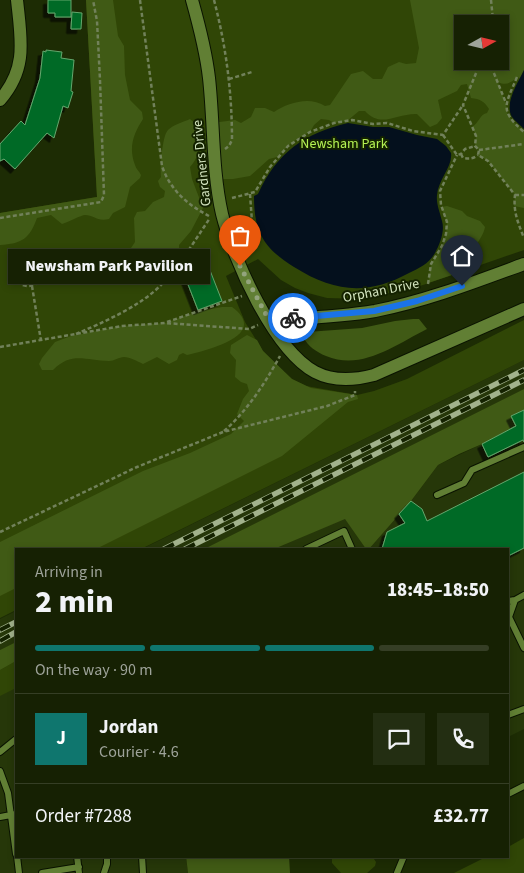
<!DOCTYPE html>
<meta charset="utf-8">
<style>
:root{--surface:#162103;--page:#232e12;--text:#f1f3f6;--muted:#9ea39a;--line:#353e25;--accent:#0f766e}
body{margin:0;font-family:"Source Sans 3",sans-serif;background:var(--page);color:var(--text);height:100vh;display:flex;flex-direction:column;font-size:19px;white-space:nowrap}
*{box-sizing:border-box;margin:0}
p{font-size:16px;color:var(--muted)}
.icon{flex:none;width:28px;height:28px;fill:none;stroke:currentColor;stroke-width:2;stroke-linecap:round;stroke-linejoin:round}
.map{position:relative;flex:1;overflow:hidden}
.details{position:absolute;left:15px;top:548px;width:494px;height:310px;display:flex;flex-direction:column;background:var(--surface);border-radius:0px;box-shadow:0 2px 8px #0003,0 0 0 1px var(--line)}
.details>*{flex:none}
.needle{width:32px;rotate:82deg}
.tools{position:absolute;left:454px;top:15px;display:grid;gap:10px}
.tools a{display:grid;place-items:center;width:55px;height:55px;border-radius:0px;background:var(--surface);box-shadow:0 2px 8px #0003,0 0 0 1px var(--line);font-size:25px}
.pin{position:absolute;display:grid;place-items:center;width:42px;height:42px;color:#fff;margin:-51px -21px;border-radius:50% 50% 50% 0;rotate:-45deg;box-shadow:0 0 5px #0007}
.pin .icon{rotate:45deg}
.courier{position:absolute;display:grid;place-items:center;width:50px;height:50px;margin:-25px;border:4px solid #1a73e8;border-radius:50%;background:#fff;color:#222;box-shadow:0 1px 6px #0007}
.bubble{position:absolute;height:35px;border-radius:0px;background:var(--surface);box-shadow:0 2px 8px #0003,0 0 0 1px var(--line);font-size:16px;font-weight:800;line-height:35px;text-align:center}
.head em{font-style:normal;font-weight:800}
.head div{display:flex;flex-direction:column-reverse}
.head{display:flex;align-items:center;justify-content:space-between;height:85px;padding:0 20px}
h1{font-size:32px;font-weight:800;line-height:38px}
.bar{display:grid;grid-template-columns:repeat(4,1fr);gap:8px 5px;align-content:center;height:60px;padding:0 20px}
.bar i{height:6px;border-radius:4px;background:var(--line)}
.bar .active{background:var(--accent)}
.bar p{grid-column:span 4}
.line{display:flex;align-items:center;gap:12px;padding:0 20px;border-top:1px solid var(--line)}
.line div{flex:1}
.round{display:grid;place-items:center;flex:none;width:52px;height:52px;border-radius:0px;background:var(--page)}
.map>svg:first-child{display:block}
.built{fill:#263709}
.green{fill:#304606;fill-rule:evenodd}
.forest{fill:#405a15;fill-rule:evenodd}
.water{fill:#04101d}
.building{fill:#026a27;stroke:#63a76d;filter:url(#shadow)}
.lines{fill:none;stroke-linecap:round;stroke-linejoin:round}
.lane-casing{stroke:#0a1300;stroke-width:8}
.street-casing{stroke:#0a1300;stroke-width:14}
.path{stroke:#71815a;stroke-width:2.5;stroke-dasharray:4 2.5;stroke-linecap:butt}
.lane{stroke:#617f34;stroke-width:6}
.street{stroke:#617f34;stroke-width:12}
.rail-casing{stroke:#a2b28c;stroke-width:5.5}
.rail{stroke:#142200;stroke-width:4;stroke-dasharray:11;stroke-linecap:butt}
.done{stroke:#93a47d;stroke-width:5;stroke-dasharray:0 9}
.route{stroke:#1a73e8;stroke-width:6}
.labels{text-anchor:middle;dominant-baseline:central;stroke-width:4;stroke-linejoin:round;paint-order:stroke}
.park-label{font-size:14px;fill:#b4f153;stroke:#142200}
.street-label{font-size:14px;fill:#d3e4be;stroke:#142200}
</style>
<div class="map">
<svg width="524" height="873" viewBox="0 0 524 873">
<defs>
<filter id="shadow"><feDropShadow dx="-4.5" dy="4.5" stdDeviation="0" flood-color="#0009"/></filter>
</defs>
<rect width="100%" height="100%" fill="#1d2c04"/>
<path class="built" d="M524 360V389L204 549H142Z
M524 410V729L508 737V549H369L411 501 438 465 482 444 516 426 511 416Z
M345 518 366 549H274Z
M16 611V642L0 650V619Z
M16 652V856H186L188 873H0V661Z"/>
<path class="green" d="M86 0H524V250L423 285 364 299 327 298 308 293 295 288 281 280 258 259 226 276 245 322 263 351 283 371 292 379 306 386 357 395 374 391 407 379 524 320V360L141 549H16V610L0 618V213L97 197ZM462 24H500V61H462Z
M16 661V688L0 696V670Z
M524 838V873H454L488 856H508V847Z
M332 856H372L376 862 375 866 367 873H341L332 863Z"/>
<path class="forest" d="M86 0H113L118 36 124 46 125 75 130 100 142 112 143 119C134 133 128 147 135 165 136 169 139 171 141 175L140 178 130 187 125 207 113 213 109 219C97 222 94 215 85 215 81 215 69 222 62 224L51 215 37 218C30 238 22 244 0 245V213L97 197Z
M410 0H524V70L520 78 517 77C511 83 506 86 498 82L506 104 508 116 524 132V208L514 206 515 195 488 161 478 155 479 150 475 146 476 136 472 127C479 123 480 114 487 113L489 109C484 101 480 99 471 98L467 84 461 85 457 91 438 100 442 118 437 124 430 127 417 114C397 113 381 129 365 111H359L347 121 334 123 329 120 321 119 314 125 310 132 298 138 288 146 277 157 269 159 250 176 233 179H216L212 123 235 120 241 123 251 117 255 108H265L274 112C288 103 309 96 325 106L330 105 351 74 363 71 373 79H382L388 67 399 62 406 64 416 63 419 48ZM462 24H500V61H462Z
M190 119 198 126C199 144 202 153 190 167L192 179 203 208 191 231 179 245V253L177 255 171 254C166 261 162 268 154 271 148 274 144 273 139 278L130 277C124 271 119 268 110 268L105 262 106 253 111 249 123 253 131 248 135 242 134 218 137 212 145 211 153 202 164 197 165 191 160 187 158 181 161 177C160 169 162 136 168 130 173 125 183 122 190 119Z
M447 206 462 211 467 216 480 221 485 227C484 234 479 240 475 247H470L467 250 472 257C467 266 463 263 454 265L452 271 455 274 428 283 431 264 442 246 446 234 447 222 441 207Z
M222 307H232C270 335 208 350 187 355L183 353 179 355 177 360 169 364 157 357 143 364C137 361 130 357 124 357 119 357 114 361 109 361 86 361 72 351 53 370H42L39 364 42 358 55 342 71 336 122 326 165 323 196 312Z
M413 319H419L427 329C395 345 362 371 326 356 316 352 308 346 303 337L307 332 362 328 395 321Z
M247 335 257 340 263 351 292 379 311 388 357 395 358 399 348 402 282 456 96 549H16V588L0 596V542L143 471 190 453 231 434 244 421 237 414 243 399 249 391 247 384 241 382 235 377 236 360 230 353 231 345Z
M524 389V410L511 416 516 426 482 444 459 454 438 465 411 501 369 549H366L345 519 274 549H204Z
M16 642V661L0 670V650Z
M186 856H289L290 873H188Z"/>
<path class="water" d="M524 70V129C520 125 515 121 512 117 504 103 518 83 524 70Z
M348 123 373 127H389L417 135 437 139 446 146 451 153C453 166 438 180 437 195 436 204 440 212 442 221 445 231 440 244 435 253 429 264 419 268 409 273 367 296 334 292 294 267 264 248 254 233 254 196L258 194C277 152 305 133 348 123Z"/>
<path class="building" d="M48 0H71V17H55V13H48Z
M72 12 82 13 81 29H71Z
M46 50 62 52 61 58 74 60 71 91 73 92 68 108 63 106 54 138 47 133 15 169 4 159 0 161V144L21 121 25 125 40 78 43 51 46 52Z
M204 255 222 301 198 310 180 264Z
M524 410V442L523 440 488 457 482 444 516 426 511 416Z
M524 472V548L508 556V549H382L387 532 405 523 399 514 411 501 422 509 427 521Z"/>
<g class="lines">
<g class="lane-casing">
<path id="lane" d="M437 495 464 483 472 470 524 447
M306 549 344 531 352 549
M515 600 509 617 524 648
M508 601 515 600 524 595
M508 715 524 709
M0 752 16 739
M0 771 8 793 16 854
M508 794 524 786
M0 817 16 814
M17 856 19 873
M77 856 79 873
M142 856 143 873
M42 873 79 867
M104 873 107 864V856
M397 873 404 856"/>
</g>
<g class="street-casing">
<path id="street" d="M192 0C199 25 206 52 209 78 214 123 212 170 222 214 233 259 274 350 315 372 334 382 355 380 374 375L524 309
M0 100C28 68 21 39 17 0
M269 320C304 318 340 317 375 311 426 301 475 282 524 264"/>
</g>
<path class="path" d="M140 0 162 166C170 190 188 205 209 216
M214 0C226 46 232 92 232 140L229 146 225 149
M491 0 493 20 492 24
M481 61 463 105 476 136 475 146 479 150 478 155 488 161 515 195C513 211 518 223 524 238
M489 61 506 103
M517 77C505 106 499 110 524 132
M229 79 252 72
M443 135 457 155 461 154 465 149 475 146
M479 150 524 144
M461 154 463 158C469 159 473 159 478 155
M250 194 252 222 258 239
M515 195H524
M232 198 255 192 270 167 288 146 310 132 334 123 352 120 373 124 387 123 413 131 443 135 463 105
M0 218 101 202 104 195 100 80 97 21 93 0
M13 271a15 15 0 1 1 30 0a15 15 0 1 1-30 0Z
M428 284 431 264 442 246 446 234 447 222 441 205 440 191 457 155
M32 286 41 341
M167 322 242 296
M76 334C104 322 141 306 162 284 181 264 195 240 210 218
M0 347 122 326 165 323 249 329 258 325
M224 431C248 410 265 383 280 356
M0 532 137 467 223 432 327 406 355 395V391"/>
<use href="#lane" class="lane"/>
<use href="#street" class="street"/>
<g class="rail-casing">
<path id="rail" d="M164 549 524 370
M185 549 524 380
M0 630 16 622
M0 641 16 632"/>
</g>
<use href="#rail" class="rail"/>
</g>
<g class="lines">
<path class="done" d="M240 266 269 320 293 318"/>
<path class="route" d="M293 318 374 311 417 301 462 286"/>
</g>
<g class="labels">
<g class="park-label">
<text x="344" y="144">Newsham Park</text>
</g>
<g class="street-label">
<text transform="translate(202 163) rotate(-96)">Gardners Drive</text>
<text transform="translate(381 291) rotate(-11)">Orphan Drive</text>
</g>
</g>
</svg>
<div class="tools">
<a><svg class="needle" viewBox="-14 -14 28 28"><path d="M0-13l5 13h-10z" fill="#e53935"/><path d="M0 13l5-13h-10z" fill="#9ea39a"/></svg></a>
</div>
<div class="pin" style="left:240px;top:266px;background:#ea580c"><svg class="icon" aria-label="bag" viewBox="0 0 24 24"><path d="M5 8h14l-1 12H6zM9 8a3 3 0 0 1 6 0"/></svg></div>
<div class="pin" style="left:462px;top:286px;background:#1f2937"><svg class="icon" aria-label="home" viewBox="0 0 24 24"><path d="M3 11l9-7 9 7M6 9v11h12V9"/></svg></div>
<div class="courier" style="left:293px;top:318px"><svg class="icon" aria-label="bike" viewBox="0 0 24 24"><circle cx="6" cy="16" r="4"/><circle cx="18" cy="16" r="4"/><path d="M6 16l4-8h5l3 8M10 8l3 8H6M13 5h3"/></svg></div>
<div class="bubble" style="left:8px;top:249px;width:202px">Newsham Park Pavilion</div>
<section class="details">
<div class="head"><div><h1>2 min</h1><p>Arriving in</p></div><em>18:45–18:50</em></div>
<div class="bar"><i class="active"></i><i class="active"></i><i class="active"></i><i></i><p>On the way · 90 m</p></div>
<div class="line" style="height:90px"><b class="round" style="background:var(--accent);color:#fff">J</b><div><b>Jordan</b><p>Courier · 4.6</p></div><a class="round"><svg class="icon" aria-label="chat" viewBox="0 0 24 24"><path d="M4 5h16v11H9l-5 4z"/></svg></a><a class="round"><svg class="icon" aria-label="phone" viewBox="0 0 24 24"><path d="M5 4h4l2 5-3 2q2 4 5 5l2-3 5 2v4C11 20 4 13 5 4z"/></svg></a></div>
<div class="line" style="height:65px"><div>Order #7288</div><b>£32.77</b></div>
</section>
</div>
